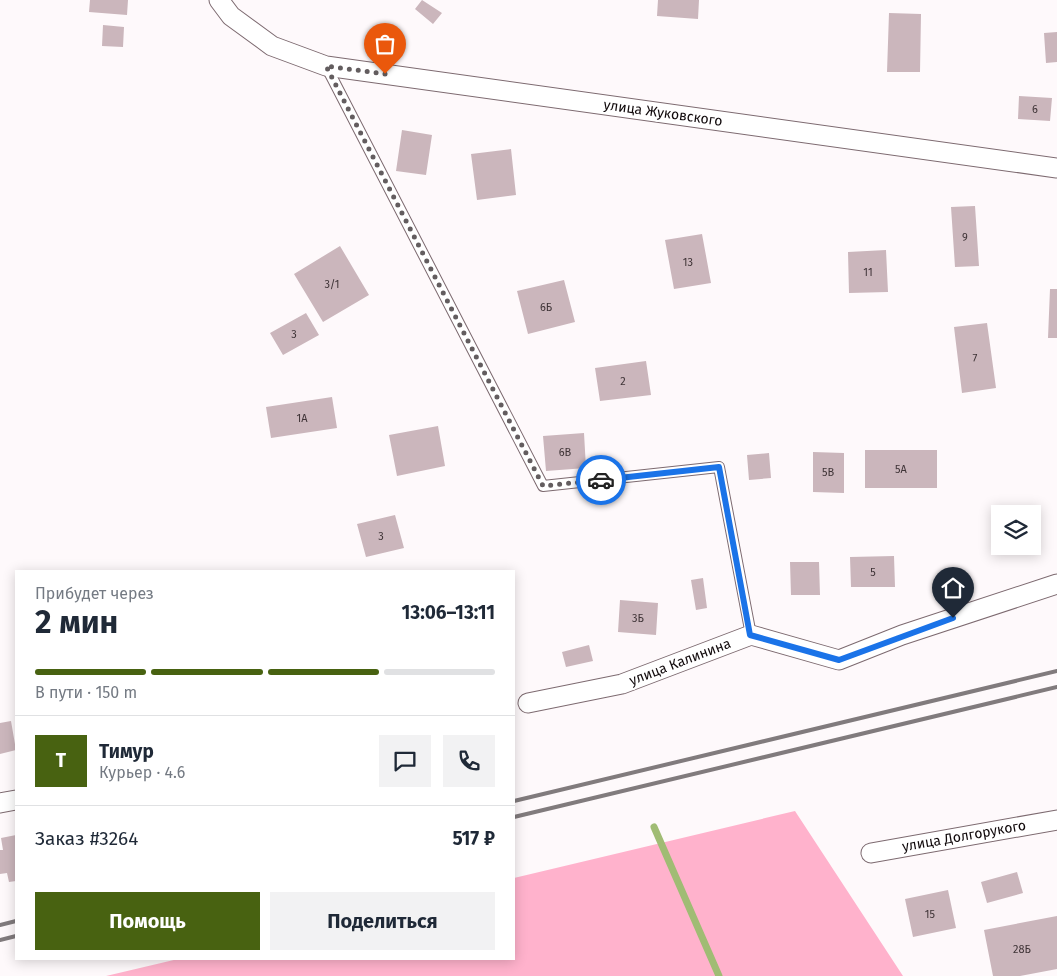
<!DOCTYPE html>
<html lang="ru">
<meta charset="utf-8">
<style>
:root{--surface:#fff;--page:#f2f2f3;--text:#1f2937;--muted:#747a83;--line:#e0e1e3;--accent:#486211}
body{margin:0;font-family:"Fira Sans",sans-serif;background:var(--page);color:var(--text);height:100vh;display:flex;flex-direction:column;font-size:19px;white-space:nowrap}
*{box-sizing:border-box;margin:0}
p{font-size:16px;color:var(--muted)}
.icon{flex:none;width:28px;height:28px;fill:none;stroke:currentColor;stroke-width:2;stroke-linecap:round;stroke-linejoin:round}
.map{position:relative;flex:1;overflow:hidden}
.sheet{position:absolute;left:15px;top:570px;width:500px;height:390px;display:flex;flex-direction:column;background:var(--surface);border-radius:0px;box-shadow:0 2px 12px #0003}
.sheet>*{flex:none}
.fabs{position:absolute;left:991px;top:505px;display:grid;gap:10px}
.fabs a{display:grid;place-items:center;width:50px;height:50px;border-radius:0px;background:var(--surface);box-shadow:0 2px 12px #0003;font-size:25px}
.pin{position:absolute;display:grid;place-items:center;width:42px;height:42px;color:#fff;margin:-51px -21px;border-radius:50% 50% 50% 0;rotate:-45deg;box-shadow:0 0 5px #0007}
.pin .icon{rotate:45deg}
.courier{position:absolute;display:grid;place-items:center;width:50px;height:50px;margin:-25px;border:4px solid #1a73e8;border-radius:50%;background:#fff;color:#222;box-shadow:0 1px 6px #0007}
.overview em{font-style:normal;font-weight:700}
.overview div{display:flex;flex-direction:column-reverse}
.overview{display:flex;align-items:center;justify-content:space-between;height:85px;padding:0 20px}
h1{font-size:32px;font-weight:700;line-height:38px}
.bar{display:grid;grid-template-columns:repeat(4,1fr);gap:8px 5px;align-content:center;height:60px;padding:0 20px}
.bar i{height:6px;border-radius:4px;background:var(--line)}
.bar .selected{background:var(--accent)}
.bar p{grid-column:span 4}
.line{display:flex;align-items:center;gap:12px;padding:0 20px;border-top:1px solid var(--line)}
.line div{flex:1}
.round{display:grid;place-items:center;flex:none;width:52px;height:52px;border-radius:0px;background:var(--page)}
.cta{display:flex;gap:10px;margin-top:auto;padding:10px 20px}
.cta a{flex:1;height:58px;border-radius:0px;background:var(--accent);color:#fff;font-size:20px;font-weight:700;line-height:58px;text-align:center}
.cta a+a{background:var(--page);color:var(--text)}
.map>svg:first-child{display:block}
.green{fill:#ffb2cc}
.lines{fill:none;stroke-linecap:round;stroke-linejoin:round}
.stream{stroke:#a0bc74;stroke-width:7}
.building{fill:#cbb6bc}
.lane-casing{stroke:#7d6a70;stroke-width:12}
.street-casing{stroke:#7d6a70;stroke-width:21}
.lane{stroke:#fff;stroke-width:10}
.street{stroke:#fff;stroke-width:19}
.rail{stroke:#817b7d;stroke-width:4}
.done{stroke:#635d5f;stroke-width:5;stroke-dasharray:0 9}
.route{stroke:#1a73e8;stroke-width:6}
.labels{text-anchor:middle;dominant-baseline:central;stroke-width:4;stroke-linejoin:round;paint-order:stroke}
.number-label{font-size:11px;fill:#3f3437}
.street-label{font-size:14px;fill:#10090b;stroke:#fff}
</style>
<div class="map">
<svg width="1057" height="976" viewBox="0 0 1057 976">
<rect width="100%" height="100%" fill="#fef9fb"/>
<path class="green" d="M795 811 903 976H106L178 959H514V878Z"/>
<g class="lines">
<path class="stream" d="M654 827 719 976"/>
</g>
<path class="building" d="M90 0H128L127 15 89 12Z
M422 0 442 13 433 24 415 9Z
M658 0H699L698 19 657 16Z
M889 13 921 14 920 72H887Z
M103 25 124 27 123 47 102 46Z
M1057 32V62L1046 63 1044 33Z
M1019 96 1052 98 1050 121 1018 119Z
M402 130 432 135 426 175 396 171Z
M511 149 516 195 477 200 471 154Z
M975 206 979 266 955 267 951 207Z
M702 234 711 283 674 289 665 240Z
M340 246 369 295 323 322 294 274Z
M886 250 888 292 849 293 848 252Z
M564 280 575 322 528 334 517 291Z
M1050 289H1057V338H1048Z
M306 313 319 335 283 355 270 333Z
M987 323 996 388 962 393 954 327Z
M646 361 651 395 600 401 595 368Z
M332 397 337 428 271 438 266 407Z
M438 426 445 466 397 476 389 435Z
M584 433 586 468 546 471 543 436Z
M865 450H937V488H865Z
M813 452 844 453V493L813 492Z
M769 453 771 478 749 480 747 455Z
M395 515 404 548 366 557 357 524Z
M894 556 895 587H851L850 557Z
M790 562H819L820 595H791Z
M703 578 707 608 696 610 691 580Z
M620 600 658 603 656 635 618 632Z
M589 645 593 661 566 667 562 652Z
M11 721 16 750 0 754V723Z
M16 835V881L9 882 7 873 0 874V850H3L1 838Z
M1017 872 1023 893 987 903 981 882Z
M948 890 956 928 913 937 905 899Z
M1057 916V969L1020 976H993L984 930Z"/>
<g class="lines">
<g class="lane-casing">
<path id="lane" d="M326 66 543 486 719 467 751 635"/>
</g>
<g class="street-casing">
<path id="street" d="M219 0 231 16 272 46 326 66 1057 168
M528 703 622 684 751 635 839 660 902 635 1057 584
M0 803 16 800
M871 853 1057 820"/>
</g>
<use href="#lane" class="lane"/>
<use href="#street" class="street"/>
<path class="rail" d="M514 801 1057 671
M514 817 1057 687
M0 925 16 921
M0 940 16 936"/>
</g>
<g class="lines">
<path class="done" d="M385 74 326 66 543 486 601 480"/>
<path class="route" d="M601 480 719 467 750 635 839 660 953 618"/>
</g>
<g class="labels">
<g class="number-label">
<text x="1035" y="109">6</text>
<text x="965" y="237">9</text>
<text x="688" y="262">13</text>
<text x="868" y="272">11</text>
<text x="332" y="284">3/1</text>
<text x="546" y="307">6Б</text>
<text x="294" y="334">3</text>
<text x="975" y="358">7</text>
<text x="623" y="381">2</text>
<text x="302" y="418">1А</text>
<text x="565" y="452">6В</text>
<text x="901" y="469">5А</text>
<text x="828" y="472">5В</text>
<text x="381" y="536">3</text>
<text x="873" y="572">5</text>
<text x="638" y="618">3Б</text>
<text x="930" y="914">15</text>
<text x="1022" y="949">28Б</text>
</g>
<g class="street-label">
<text transform="translate(663 113) rotate(8)">улица Жуковского</text>
<text transform="translate(680 662) rotate(-21)">улица Калинина</text>
<text transform="translate(964 836) rotate(-10)">улица Долгорукого</text>
</g>
</g>
</svg>
<div class="fabs">
<a><svg class="icon" aria-label="layers" viewBox="0 0 24 24"><path d="M12 4l9 5-9 5-9-5zM3 14l9 5 9-5"/></svg></a>
</div>
<div class="pin" style="left:385px;top:74px;background:#ea580c"><svg class="icon" aria-label="bag" viewBox="0 0 24 24"><path d="M5 8h14l-1 12H6zM9 8a3 3 0 0 1 6 0"/></svg></div>
<div class="pin" style="left:953px;top:618px;background:#1f2937"><svg class="icon" aria-label="home" viewBox="0 0 24 24"><path d="M3 11l9-7 9 7M6 9v11h12V9"/></svg></div>
<div class="courier" style="left:601px;top:480px"><svg class="icon" aria-label="car" viewBox="0 0 24 24"><path d="M5 17H2v-5l4-1 3-4h7l3 4 3 1v5h-3M9 17h6M6 11h13"/><circle cx="7" cy="17" r="2"/><circle cx="17" cy="17" r="2"/></svg></div>
<section class="sheet">
<div class="overview"><div><h1>2 мин</h1><p>Прибудет через</p></div><em>13:06–13:11</em></div>
<div class="bar"><i class="selected"></i><i class="selected"></i><i class="selected"></i><i></i><p>В пути · 150 m</p></div>
<div class="line" style="height:90px"><b class="round" style="background:var(--accent);color:#fff">Т</b><div><b>Тимур</b><p>Курьер · 4.6</p></div><a class="round"><svg class="icon" aria-label="chat" viewBox="0 0 24 24"><path d="M4 5h16v11H9l-5 4z"/></svg></a><a class="round"><svg class="icon" aria-label="phone" viewBox="0 0 24 24"><path d="M5 4h4l2 5-3 2q2 4 5 5l2-3 5 2v4C11 20 4 13 5 4z"/></svg></a></div>
<div class="line" style="height:65px"><div>Заказ #3264</div><b>517 ₽</b></div>
<div class="cta"><a>Помощь</a><a>Поделиться</a></div>
</section>
</div>
